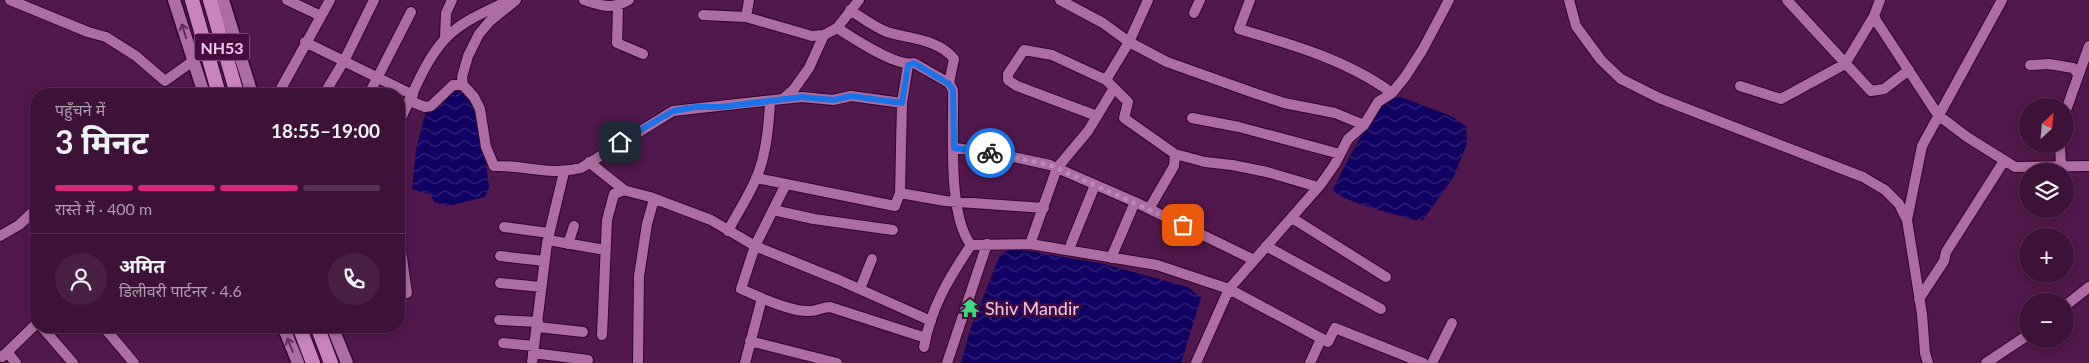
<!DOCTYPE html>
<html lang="hi">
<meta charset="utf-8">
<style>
:root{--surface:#3d1238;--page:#482043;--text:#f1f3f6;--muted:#ad9eae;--line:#563253;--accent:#db2777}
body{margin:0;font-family:Lato,"Noto Sans Devanagari",sans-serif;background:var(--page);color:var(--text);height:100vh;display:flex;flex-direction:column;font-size:19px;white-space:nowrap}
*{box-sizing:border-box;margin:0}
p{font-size:16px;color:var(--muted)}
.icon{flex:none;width:28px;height:28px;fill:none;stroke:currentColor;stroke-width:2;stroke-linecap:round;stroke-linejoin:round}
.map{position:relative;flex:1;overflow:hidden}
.drawer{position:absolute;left:30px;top:88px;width:375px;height:245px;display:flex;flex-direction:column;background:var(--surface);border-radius:20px;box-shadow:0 2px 8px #0003,0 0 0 1px var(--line)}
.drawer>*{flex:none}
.needle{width:32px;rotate:26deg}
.fabs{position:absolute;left:2019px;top:98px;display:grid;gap:10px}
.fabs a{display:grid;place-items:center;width:55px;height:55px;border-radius:50%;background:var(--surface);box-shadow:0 2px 8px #0003,0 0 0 1px var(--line);font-size:25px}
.pin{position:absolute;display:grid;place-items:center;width:42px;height:42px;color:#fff;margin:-21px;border-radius:10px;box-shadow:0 2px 8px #0006}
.courier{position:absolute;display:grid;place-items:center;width:50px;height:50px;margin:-25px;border:4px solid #1a73e8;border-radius:50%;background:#fff;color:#222;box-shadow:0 1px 6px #0007}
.headline em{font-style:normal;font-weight:700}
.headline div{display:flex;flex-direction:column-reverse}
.headline{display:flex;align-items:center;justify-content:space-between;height:85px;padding:0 25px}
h1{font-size:32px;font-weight:700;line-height:38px}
.bar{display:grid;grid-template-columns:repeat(4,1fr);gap:8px 5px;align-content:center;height:60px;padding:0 25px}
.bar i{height:6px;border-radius:4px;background:var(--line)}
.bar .current{background:var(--accent)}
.bar p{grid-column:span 4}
.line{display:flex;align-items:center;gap:12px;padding:0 25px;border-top:1px solid var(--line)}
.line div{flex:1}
.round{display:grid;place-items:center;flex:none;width:52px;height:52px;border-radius:26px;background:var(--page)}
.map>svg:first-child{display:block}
.water{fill:url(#water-waves)}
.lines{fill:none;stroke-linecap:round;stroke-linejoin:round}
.minor-casing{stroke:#30052c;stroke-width:12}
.tertiary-casing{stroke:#30052c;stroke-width:15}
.trunk-casing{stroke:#30052c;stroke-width:16}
.minor{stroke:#ad6da3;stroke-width:10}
.tertiary{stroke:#ad6da3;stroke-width:12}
.trunk{stroke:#c984be;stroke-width:14}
.oneway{stroke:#65295e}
.done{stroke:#b68cb0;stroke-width:5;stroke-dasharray:0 9}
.route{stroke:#1a73e8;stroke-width:6}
.labels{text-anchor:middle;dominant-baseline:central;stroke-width:5;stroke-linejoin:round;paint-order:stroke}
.shield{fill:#460c40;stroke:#bb91b4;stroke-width:1}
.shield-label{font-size:16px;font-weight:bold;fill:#edcae6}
.poi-label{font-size:18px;fill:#edcae6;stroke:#460c40;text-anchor:start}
</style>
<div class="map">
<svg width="2089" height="363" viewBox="0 0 2089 363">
<defs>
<pattern id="water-waves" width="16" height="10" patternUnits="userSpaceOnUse" patternTransform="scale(1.25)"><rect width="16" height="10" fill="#100061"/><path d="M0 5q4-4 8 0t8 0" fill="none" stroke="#332478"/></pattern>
</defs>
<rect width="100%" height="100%" fill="#51184b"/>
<path class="water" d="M460 90 474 101 482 126 489 188 485 197 448 206 434 202 431 195 412 189 416 150 425 114C438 106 446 94 460 90Z
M1401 97 1451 116 1466 126 1467 144 1453 178 1423 220H1414C1398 215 1340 201 1333 190 1343 170 1372 109 1390 100 1393 98 1398 98 1401 97Z
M1011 248 1104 264 1188 287 1201 298 1181 363H961L970 330 1000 255Z"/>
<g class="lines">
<g class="minor-casing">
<path id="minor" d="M10 0 88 32 106 37 136 56 165 81 193 61
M287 0 321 16
M516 0 490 21 479 34 468 56 462 77 463 85 474 97 480 109 486 147 494 166C525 165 550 176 581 168L673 111 783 99 794 89 809 68 824 35 837 28 859 0
M584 0C603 6 611 10 629 0
M1060 0 1103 23 1129 42 1106 80 1128 102 1124 118 1175 154 1205 162 1232 165 1267 172 1318 187
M1148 0 1129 42 1167 62 1254 93 1284 103 1335 113 1364 125
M1250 0 1239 29C1291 44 1347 60 1392 93
M1569 0 1576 26 1601 60 1621 79 1659 98 1863 177 1885 190 1899 204 1907 220 1922 314 1925 353 1928 363
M1787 0 1871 91 1884 89 1909 70
M1880 0 1874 16 1877 22 1938 115 1967 137 2015 167 2089 166
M618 7 617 43 643 54
M850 10C861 17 874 27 887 32 909 39 939 39 954 59L949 83
M1194 13 1200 0
M703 15 746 17 812 36 824 35
M746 17 749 0
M837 28C853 38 897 68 914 63L949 83 953 90C954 130 947 214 971 245L1030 244 1157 265 1229 289 1328 342 1335 328 1423 363
M445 39 446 13 452 0
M305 42 413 95
M2030 65 2049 64 2073 68 2078 74
M1740 86 1781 99 1845 64 1874 16
M278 94 330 0
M324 94 344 61 374 0
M369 94 411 12
M783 99 802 97 833 100 851 96 902 103
M410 101 425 107 431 106 453 85H463
M2065 113 2089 46
M1097 116 1017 86 1008 80V74L1024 50 1052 55 1106 80
M1192 118 1239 127 1340 154
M399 122C413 95 424 61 446 38 462 21 487 11 508 1
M2060 144 2061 166
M954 148 994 153 1050 165 1135 202 1254 260
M589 162 624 190 614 194 607 220 602 335
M756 178 895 206 900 193 902 103 908 65
M786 184 755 246 741 289C760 297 790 312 810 311 817 311 823 307 830 307L926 338
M623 190 650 197 711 220 755 246 839 280 931 321
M900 193 945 201 1044 208
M1149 209 1174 166 1175 154
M773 210 814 219 893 230
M1292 218 1386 277
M1907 220 1922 146 2002 0
M504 227 549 233
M728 231C738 211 752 192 759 171 767 149 769 124 770 101
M0 236 19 225 36 209
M399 237 407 293
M548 240 605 250
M568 244 574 226
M1030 244 1057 168 1088 131 1114 88
M1071 244 1095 185
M1266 246 1381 309
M500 256 544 261
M1111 258 1135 202
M500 283 541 287
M860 289 872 259
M1919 299 1944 261 1946 252 2004 161
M2065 306 2089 287
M499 320 538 322
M41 326 73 363
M103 326 134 363
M538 327 583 332
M750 341 837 363
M503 343 534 346
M924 347C931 307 949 278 971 245
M7 352 16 363
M533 353 588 360
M0 356 2 357 36 324
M532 363 547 243 564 172
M638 363 639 276 647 224 654 199
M745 363 762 298
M947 363 987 244
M1196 363 1229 289 1321 184 1335 164 1348 139 1364 125 1378 102 1392 93 1405 77 1423 49 1449 0
M1310 363 1321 339
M1432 363 1452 323
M1986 363 2028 335"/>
</g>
<g class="tertiary-casing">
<path id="tertiary" d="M174 0 204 94
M223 0 252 94
M283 326 298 363
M332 326 347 363"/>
</g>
<g class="trunk-casing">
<path id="trunk" d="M192 0 219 94
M210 0 237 94
M299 326 313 363
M317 326 331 363"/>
</g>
<use href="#minor" class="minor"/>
<use href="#tertiary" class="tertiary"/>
<use href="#trunk" class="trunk"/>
</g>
<defs><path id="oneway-shaft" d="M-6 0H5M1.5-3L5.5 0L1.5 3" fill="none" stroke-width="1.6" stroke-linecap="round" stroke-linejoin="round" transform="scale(1.25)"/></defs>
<g class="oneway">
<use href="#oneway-shaft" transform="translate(184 31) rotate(-107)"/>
<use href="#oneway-shaft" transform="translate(290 345) rotate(-112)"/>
</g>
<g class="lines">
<path class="done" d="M990 153 1050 165 1183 225"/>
<path class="route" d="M620 142 673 111 696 107H720L802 97 833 100 851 96 902 103 908 65 914 63 949 84 953 90 954 148 990 153"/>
</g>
<defs>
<g id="temple-bare" transform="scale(1.5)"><path d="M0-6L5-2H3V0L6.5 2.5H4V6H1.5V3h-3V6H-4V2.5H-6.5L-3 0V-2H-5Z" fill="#40d77c" stroke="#460c40" stroke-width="2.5" paint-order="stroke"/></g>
</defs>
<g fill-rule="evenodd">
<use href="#temple-bare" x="970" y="308"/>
</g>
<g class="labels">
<rect class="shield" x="194.5" y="33.5" width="55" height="27" rx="4"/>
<g class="shield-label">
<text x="222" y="47">NH53</text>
</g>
<g class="poi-label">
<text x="985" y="308">Shiv Mandir</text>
</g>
</g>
</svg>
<div class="fabs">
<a><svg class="needle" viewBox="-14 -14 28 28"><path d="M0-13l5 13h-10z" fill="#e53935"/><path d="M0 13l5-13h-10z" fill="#ad9eae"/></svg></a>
<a><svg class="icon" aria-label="layers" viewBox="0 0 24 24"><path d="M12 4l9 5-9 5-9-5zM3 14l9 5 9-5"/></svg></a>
<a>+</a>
<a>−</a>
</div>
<div class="pin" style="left:1183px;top:225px;background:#ea580c"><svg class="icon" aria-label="bag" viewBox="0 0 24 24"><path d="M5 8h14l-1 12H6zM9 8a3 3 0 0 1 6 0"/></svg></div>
<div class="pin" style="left:620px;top:142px;background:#1f2937"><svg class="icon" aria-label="home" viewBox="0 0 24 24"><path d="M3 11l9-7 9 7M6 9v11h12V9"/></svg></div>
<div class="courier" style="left:990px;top:153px"><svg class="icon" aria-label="bike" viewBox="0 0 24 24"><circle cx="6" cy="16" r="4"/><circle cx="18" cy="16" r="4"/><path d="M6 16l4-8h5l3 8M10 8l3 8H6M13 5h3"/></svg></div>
<section class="drawer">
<div class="headline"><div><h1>3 मिनट</h1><p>पहुँचने में</p></div><em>18:55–19:00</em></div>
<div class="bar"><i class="current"></i><i class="current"></i><i class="current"></i><i></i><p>रास्ते में · 400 m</p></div>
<div class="line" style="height:90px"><a class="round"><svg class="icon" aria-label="person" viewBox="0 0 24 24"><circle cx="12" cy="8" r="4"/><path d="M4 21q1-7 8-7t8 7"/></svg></a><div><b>अमित</b><p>डिलीवरी पार्टनर · 4.6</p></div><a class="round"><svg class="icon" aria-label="phone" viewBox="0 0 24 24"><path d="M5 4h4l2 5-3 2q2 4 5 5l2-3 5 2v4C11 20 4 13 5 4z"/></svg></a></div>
</section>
</div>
